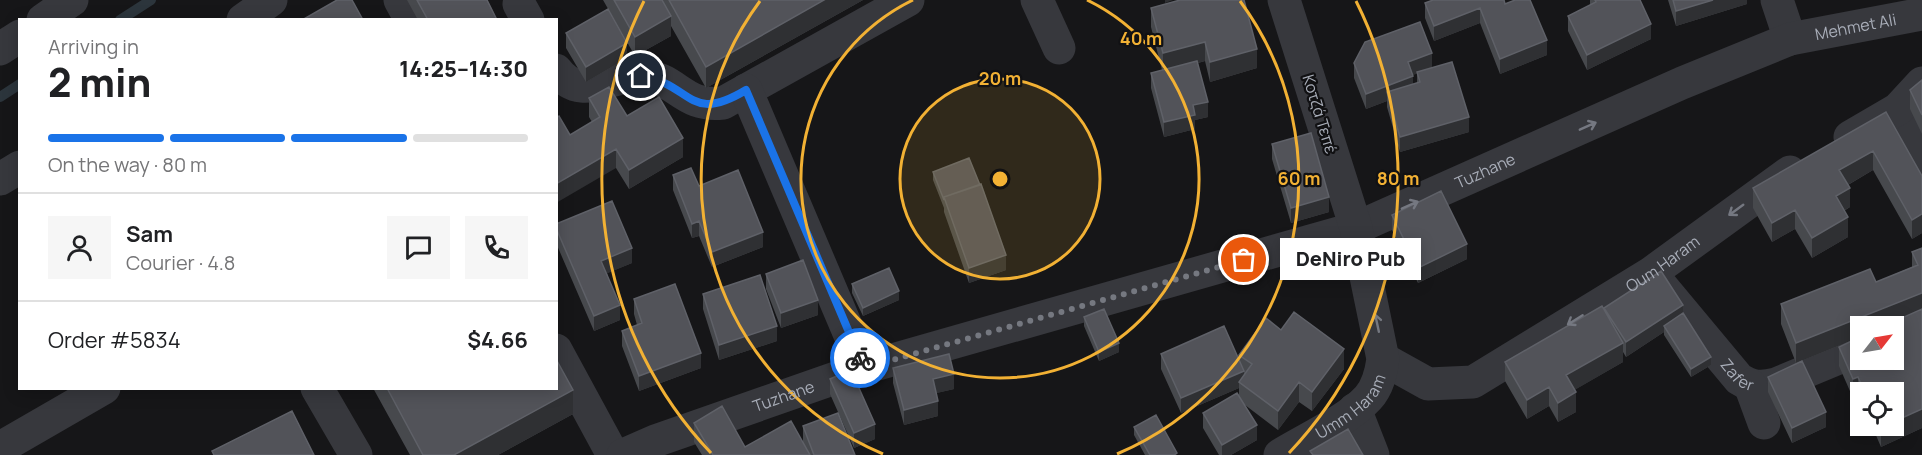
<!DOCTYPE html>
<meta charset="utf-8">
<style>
:root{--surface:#fff;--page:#f6f6f6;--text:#202124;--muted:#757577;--line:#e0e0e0;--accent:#1a73e8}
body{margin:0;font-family:Manrope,sans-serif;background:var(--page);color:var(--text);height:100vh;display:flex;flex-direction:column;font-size:22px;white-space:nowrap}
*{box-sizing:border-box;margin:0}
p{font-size:20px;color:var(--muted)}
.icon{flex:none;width:33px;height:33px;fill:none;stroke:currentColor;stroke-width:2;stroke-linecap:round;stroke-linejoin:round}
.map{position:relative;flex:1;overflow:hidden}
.sheet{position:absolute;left:18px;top:18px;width:540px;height:372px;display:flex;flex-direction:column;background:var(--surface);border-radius:0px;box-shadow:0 3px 15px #0003}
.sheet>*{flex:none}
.needle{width:39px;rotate:59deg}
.fabs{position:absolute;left:1850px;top:316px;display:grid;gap:12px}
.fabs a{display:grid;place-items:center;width:54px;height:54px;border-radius:0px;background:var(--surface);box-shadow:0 3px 15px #0003;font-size:30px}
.pin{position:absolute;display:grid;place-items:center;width:51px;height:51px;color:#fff;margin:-26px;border:3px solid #fff;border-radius:50%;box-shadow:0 2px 6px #0007}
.courier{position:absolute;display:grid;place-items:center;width:60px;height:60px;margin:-30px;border:4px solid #1a73e8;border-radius:50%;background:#fff;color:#222;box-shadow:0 2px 8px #0007}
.bubble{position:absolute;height:42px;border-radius:0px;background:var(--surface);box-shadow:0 3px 15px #0003;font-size:20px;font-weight:800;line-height:42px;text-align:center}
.head em{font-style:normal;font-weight:800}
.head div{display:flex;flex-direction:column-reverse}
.head{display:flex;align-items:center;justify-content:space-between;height:102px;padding:0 30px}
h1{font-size:39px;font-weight:800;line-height:45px}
.bar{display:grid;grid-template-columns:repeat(4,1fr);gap:9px 6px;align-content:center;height:72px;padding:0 30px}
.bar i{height:8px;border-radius:4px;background:var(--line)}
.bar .current{background:var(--accent)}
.bar p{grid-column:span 4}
.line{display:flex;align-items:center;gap:15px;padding:0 30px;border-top:2px solid var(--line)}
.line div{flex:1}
.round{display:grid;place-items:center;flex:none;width:63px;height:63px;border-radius:0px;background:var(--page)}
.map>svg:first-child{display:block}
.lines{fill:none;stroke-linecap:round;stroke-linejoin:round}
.stream{stroke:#2c353c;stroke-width:10}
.minor{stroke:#37383d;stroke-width:33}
.wall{fill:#47494d;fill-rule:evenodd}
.shaded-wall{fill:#2f3033}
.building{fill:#525359;stroke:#5f6168;stroke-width:1.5}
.oneway{stroke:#757881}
.done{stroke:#757880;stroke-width:6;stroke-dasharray:0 10.8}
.route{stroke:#1a73e8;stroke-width:8}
.ring{fill:none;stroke:#f2b134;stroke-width:3}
.labels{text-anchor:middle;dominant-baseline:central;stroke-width:4.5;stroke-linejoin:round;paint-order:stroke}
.street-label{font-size:16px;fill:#a8adb8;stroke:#111113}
.centre{fill:#f2b134;stroke:#111113;stroke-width:3}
.ring-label{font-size:18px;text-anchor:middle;font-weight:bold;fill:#f2b134;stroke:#111113;stroke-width:4.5;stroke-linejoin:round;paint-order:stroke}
</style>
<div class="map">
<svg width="1922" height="455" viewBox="0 0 1922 455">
<rect width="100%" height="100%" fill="#161618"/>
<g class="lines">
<path class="stream" d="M120 20 151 0
M0 97 20 84"/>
<g class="minor">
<path d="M400 0 411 20"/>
<path d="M1037 0 1059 48"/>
<path d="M1777 0 1790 39"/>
<path d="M519 4 528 20"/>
<path d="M43 20 72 0"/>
<path d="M243 20 271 0"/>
<path d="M0 49 20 36"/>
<path d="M556 70C582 104 608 74 642 76 677 77 682 108 723 103L908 0"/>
<path d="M746 90 864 368"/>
<path d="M1898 109 1922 160"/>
<path d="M1850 137 1898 109 1922 83"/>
<path d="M0 179 20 167"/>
<path id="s1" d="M1654 277 1739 379C1752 387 1760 388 1776 384L1860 349"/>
<path d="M556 350 613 455"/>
<path id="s2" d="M1383 359 1428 384 1473 382 1651 273 1790 172"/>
<path d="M1750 385 1764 423"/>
<path d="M317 388 356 455"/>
<path d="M1355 409 1373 455"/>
<path d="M0 448 104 388"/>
<path id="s3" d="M623 455 655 441 864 368 1356 228 1682 83 1790 39 1922 14"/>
<path id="s4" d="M1280 455C1306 439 1348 420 1368 398 1378 387 1381 373 1383 359L1356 228 1284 0"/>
</g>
</g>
<path class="wall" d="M407 0H487L497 20H418Z
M603 0H863L706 88 671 26V36L635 56Z
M1590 0H1640L1651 39 1587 70 1568 31V16L1590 5Z
M1668 0H1747V4L1676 26Z
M1425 3 1505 4 1547 55 1500 74 1480 23 1434 41 1425 18Z
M1151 8 1257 68 1210 82 1205 61 1198 63 1208 117 1195 120V129L1164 137 1151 88V73L1162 70 1151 27Z
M566 33 627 58 586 82 566 48Z
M1354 63 1432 68 1469 132 1400 152 1387 107V101L1366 109 1354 78ZM1417 73V83L1413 85 1412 75Z
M1922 80V134L1910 109V90Z
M589 98 627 116 683 157 629 189 616 168 570 135 592 122 589 117Z
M1886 112 1922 176V233L1912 239 1873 170 1848 185 1850 207 1844 211 1848 237 1812 258 1795 229 1772 242 1753 208V188Z
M1272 144 1329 212 1291 223 1272 159Z
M933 172 1006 270 969 283 944 212V208L933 180Z
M673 175 699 186 763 247 712 267 699 236 692 238 673 190Z
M1392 215 1467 259 1418 283 1392 230Z
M556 224 632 263 607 273 620 320 594 331 556 243Z
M1922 248V428L1881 447 1872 426H1893V393H1860V401L1858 396 1853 398 1839 366V347L1858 338 1796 363 1781 324V304L1876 282 1912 267V252Z
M766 274 818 315 781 328 766 289Z
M852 284 899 300 863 316 852 293Z
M703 294 777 341 719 360 703 309Z
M634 299 701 368 639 391 622 346V331L637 325 634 314Z
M1604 308 1683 314 1711 365 1691 377 1664 335V332L1626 357 1623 352V362L1574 390 1576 412 1558 422 1549 406 1527 419 1505 381V362L1604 310Z
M1084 317 1119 352 1099 361 1084 326Z
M1281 330 1344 369 1312 411 1299 402 1278 430 1245 405 1257 440 1231 455H1219L1203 428V413L1239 396V388L1181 413 1161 369V354L1239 361V355Z
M893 368 954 389 936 393 938 416 904 425 893 383Z
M1768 377 1826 427 1792 443 1768 392Z
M830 379 875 439 854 448 830 394Z
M373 388H556L573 414 498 455H410Z
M694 423 745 447 803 442V426L855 455H702L694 442Z
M1134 427 1177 455H1145L1134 435Z"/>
<path class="shaded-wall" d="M824 0H863L706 88V67Z
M1165 0H1173L1165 3Z
M1713 0H1747V4L1676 26V11Z
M1480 8V23L1434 41V26Z
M671 16V36L635 56V37Z
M1651 24V39L1587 70V55Z
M1547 40V55L1500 74V59Z
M1205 42V61L1163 72V53Z
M627 43V58L586 82V67Z
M1257 49V68L1210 82V62Z
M1432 53V68L1408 77V62Z
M1413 76V91L1387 92V101L1366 109V94Z
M1208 102V117L1195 120V129L1164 137V122L1193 105Z
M1469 117V132L1400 152V137Z
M683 138V157L629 189V170Z
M616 149V168L556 203V184Z
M1873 151V170L1839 190V170Z
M1850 188V207L1836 215V196Z
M1329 197V212L1291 223V208Z
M1795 210V229L1772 242V223Z
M1922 214V233L1912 239V220Z
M1848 217V237L1812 258V238Z
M699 221V236L692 238V224Z
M763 232V247L712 267V252Z
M1467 244V259L1418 283V268Z
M632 248V263L601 276V261Z
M1006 255V270L969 283V268Z
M899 291V300L863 316V308Z
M1922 293V313L1886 327H1860V337L1796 363V343Z
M818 300V315L781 328V313Z
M620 305V320L594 331V316Z
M1683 305V320L1664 326V332L1626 357V342Z
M777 326V341L719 360V345Z
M1119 343V352L1099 361V352Z
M1623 343V362L1566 395V375Z
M1344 349V369L1312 411V392Z
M701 353V368L639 391V376Z
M1711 357V365L1691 377V369Z
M1244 371V385L1239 382V388L1181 413V398Z
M954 374V389L933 394V379Z
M1858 377V396L1853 398V379Z
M1299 382V402L1278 430V411Z
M1549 387V406L1527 419V400Z
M573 390V414L498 455H454Z
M1576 392V412L1558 422V403Z
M938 401V416L904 425V410Z
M1922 409V428L1881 447V428L1885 426H1893V422Z
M1826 412V427L1792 443V428Z
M875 424V439L854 448V433Z
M1257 425V440L1231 455H1222V445Z"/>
<path class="building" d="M337 0H352L363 20H302Z
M417 0H487L497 20H428Z
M614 0H662L671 16 635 37Z
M669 0H824L706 67Z
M1180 0H1244L1257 49 1210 62 1205 42 1163 53 1151 8Z
M1433 0H1504L1505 4 1515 0H1530L1547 40 1500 59 1480 8 1434 26 1425 3Z
M1595 0H1640L1651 24 1587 55 1568 16 1596 2Z
M1673 0H1713L1676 11Z
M608 9 627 43 586 67 566 33Z
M1420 22 1432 53 1408 62 1413 76 1366 94 1354 63 1365 42Z
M1197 61 1208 102 1193 105 1195 115 1164 122 1151 73Z
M1452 62 1469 117 1400 137 1387 92 1420 82 1417 72Z
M1922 80V115L1910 90Z
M609 87 627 116 659 97 683 138 629 170 616 149 556 184V118L559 116 570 135 600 117 589 98Z
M1886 112 1922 176V214L1912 220 1873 151 1839 170 1850 188 1836 196 1848 217 1812 238 1795 210 1772 223 1753 188Z
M1311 133 1329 197 1291 208 1272 144Z
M969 158 980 185 944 197V200L933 172Z
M691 168 699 186 738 170 763 232 712 252 699 221 692 224 673 175Z
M981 184 1006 255 969 268 944 197Z
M1441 191 1467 244 1418 268 1392 215Z
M612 201 632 248 601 261 620 305 594 316 556 228V224Z
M1922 248V293L1796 343 1781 304 1870 269 1876 282 1918 265 1912 252Z
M803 260 818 300 781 313 766 274Z
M889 268 899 291 863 308 852 284Z
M1661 271 1683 305 1626 342 1604 308Z
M760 275 777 326 719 345 703 294Z
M675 284 701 353 639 376 622 331 642 323 634 299Z
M1602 306 1623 343 1566 375 1576 392 1558 403 1549 387 1527 400 1505 362Z
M1104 309 1119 343 1099 352 1084 317Z
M1922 309V409L1893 422V393H1865L1858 377 1853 379 1839 347 1860 337V360H1893V327H1882Z
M1294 312 1344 349 1312 392 1299 382 1278 411 1239 382 1252 364 1239 355 1266 318 1281 330Z
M1683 313 1711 357 1691 369 1664 326Z
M1224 326 1244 371 1181 398 1161 354Z
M949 354 954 374 933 379 938 401 904 410 893 368Z
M556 359 573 390 454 455H423L387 388H556Z
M1802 361 1826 412 1792 428 1768 377Z
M851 370 875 424 854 433 830 379Z
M1237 393 1257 425 1222 445 1203 413Z
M722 406 745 447 791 421 810 455H713L694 423Z
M292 411 314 455H214L212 451Z
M838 413 855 455H814L803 426Z
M1156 415 1177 453 1174 455H1150L1134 427Z
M1348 429 1363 455H1313L1310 451Z"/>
<defs><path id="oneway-shaft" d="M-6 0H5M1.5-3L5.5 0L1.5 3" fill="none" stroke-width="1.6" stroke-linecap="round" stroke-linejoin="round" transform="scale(1.5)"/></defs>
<g class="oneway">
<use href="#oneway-shaft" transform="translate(1588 126) rotate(-24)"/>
<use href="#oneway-shaft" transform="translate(1410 205) rotate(-24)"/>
<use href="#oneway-shaft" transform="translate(1736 210) rotate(144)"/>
<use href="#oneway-shaft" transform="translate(1575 320) rotate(148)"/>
<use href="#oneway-shaft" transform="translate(1377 323) rotate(-102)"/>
</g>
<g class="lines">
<path class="done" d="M860 358 864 368 1244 260"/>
<path class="route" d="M641 76C693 84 688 125 746 90L860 358"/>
</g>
<circle cx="1000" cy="179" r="100" fill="#f2b134" fill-opacity=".12"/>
<g class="ring">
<circle cx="1000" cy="179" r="100"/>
<path d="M1087 0A199 199 0 1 1 913 0"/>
<path d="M883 454A299 299 0 0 1 760 1M1240 1A299 299 0 0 1 1117 454"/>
<path d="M711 453A398 398 0 0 1 644 1M1356 1A398 398 0 0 1 1289 453"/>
</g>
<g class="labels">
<g class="street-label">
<text stroke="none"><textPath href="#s3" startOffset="1308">Mehmet Ali</textPath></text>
<text transform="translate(1320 114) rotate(73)">Κοτζά Τεπέ</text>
<text stroke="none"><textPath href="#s3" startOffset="909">Tuzhane</textPath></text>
<text stroke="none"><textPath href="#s2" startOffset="320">Oum Haram</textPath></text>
<text stroke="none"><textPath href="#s1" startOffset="129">Zafer</textPath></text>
<text stroke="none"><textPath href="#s3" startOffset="171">Tuzhane</textPath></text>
<text stroke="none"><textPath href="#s4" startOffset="87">Umm Haram</textPath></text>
</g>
</g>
<circle cx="1000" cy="179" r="9" class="centre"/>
<g class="ring-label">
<text x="1141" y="45">40 m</text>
<text x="1000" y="85">20 m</text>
<text x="1299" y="185">60 m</text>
<text x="1398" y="185">80 m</text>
</g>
</svg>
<div class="fabs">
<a><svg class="needle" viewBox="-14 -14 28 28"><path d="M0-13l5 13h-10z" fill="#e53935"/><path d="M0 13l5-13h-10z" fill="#757577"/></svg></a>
<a><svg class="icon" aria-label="locate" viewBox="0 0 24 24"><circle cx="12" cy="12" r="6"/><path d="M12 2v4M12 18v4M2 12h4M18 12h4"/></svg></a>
</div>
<div class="pin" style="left:1244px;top:260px;background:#ea580c"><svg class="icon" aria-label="bag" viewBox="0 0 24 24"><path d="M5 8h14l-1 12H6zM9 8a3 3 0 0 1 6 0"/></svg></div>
<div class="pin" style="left:641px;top:76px;background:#1f2937"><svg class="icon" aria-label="home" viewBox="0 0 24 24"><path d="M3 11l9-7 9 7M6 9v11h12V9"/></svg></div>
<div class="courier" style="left:860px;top:358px"><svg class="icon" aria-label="bike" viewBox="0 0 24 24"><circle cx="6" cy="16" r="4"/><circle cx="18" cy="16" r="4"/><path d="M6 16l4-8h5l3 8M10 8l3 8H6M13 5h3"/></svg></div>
<div class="bubble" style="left:1280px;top:238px;width:141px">DeNiro Pub</div>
<section class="sheet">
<div class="head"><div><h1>2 min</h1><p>Arriving in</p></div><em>14:25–14:30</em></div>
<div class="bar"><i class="current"></i><i class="current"></i><i class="current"></i><i></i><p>On the way · 80 m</p></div>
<div class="line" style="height:108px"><a class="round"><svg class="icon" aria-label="person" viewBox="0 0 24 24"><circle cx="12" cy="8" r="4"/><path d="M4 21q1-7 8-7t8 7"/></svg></a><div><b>Sam</b><p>Courier · 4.8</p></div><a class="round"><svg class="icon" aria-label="chat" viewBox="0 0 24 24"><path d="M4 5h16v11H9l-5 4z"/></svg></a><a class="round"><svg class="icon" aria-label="phone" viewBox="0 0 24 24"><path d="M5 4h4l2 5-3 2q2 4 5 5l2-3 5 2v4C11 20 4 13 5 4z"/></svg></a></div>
<div class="line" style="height:78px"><div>Order #5834</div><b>$4.66</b></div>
</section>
</div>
